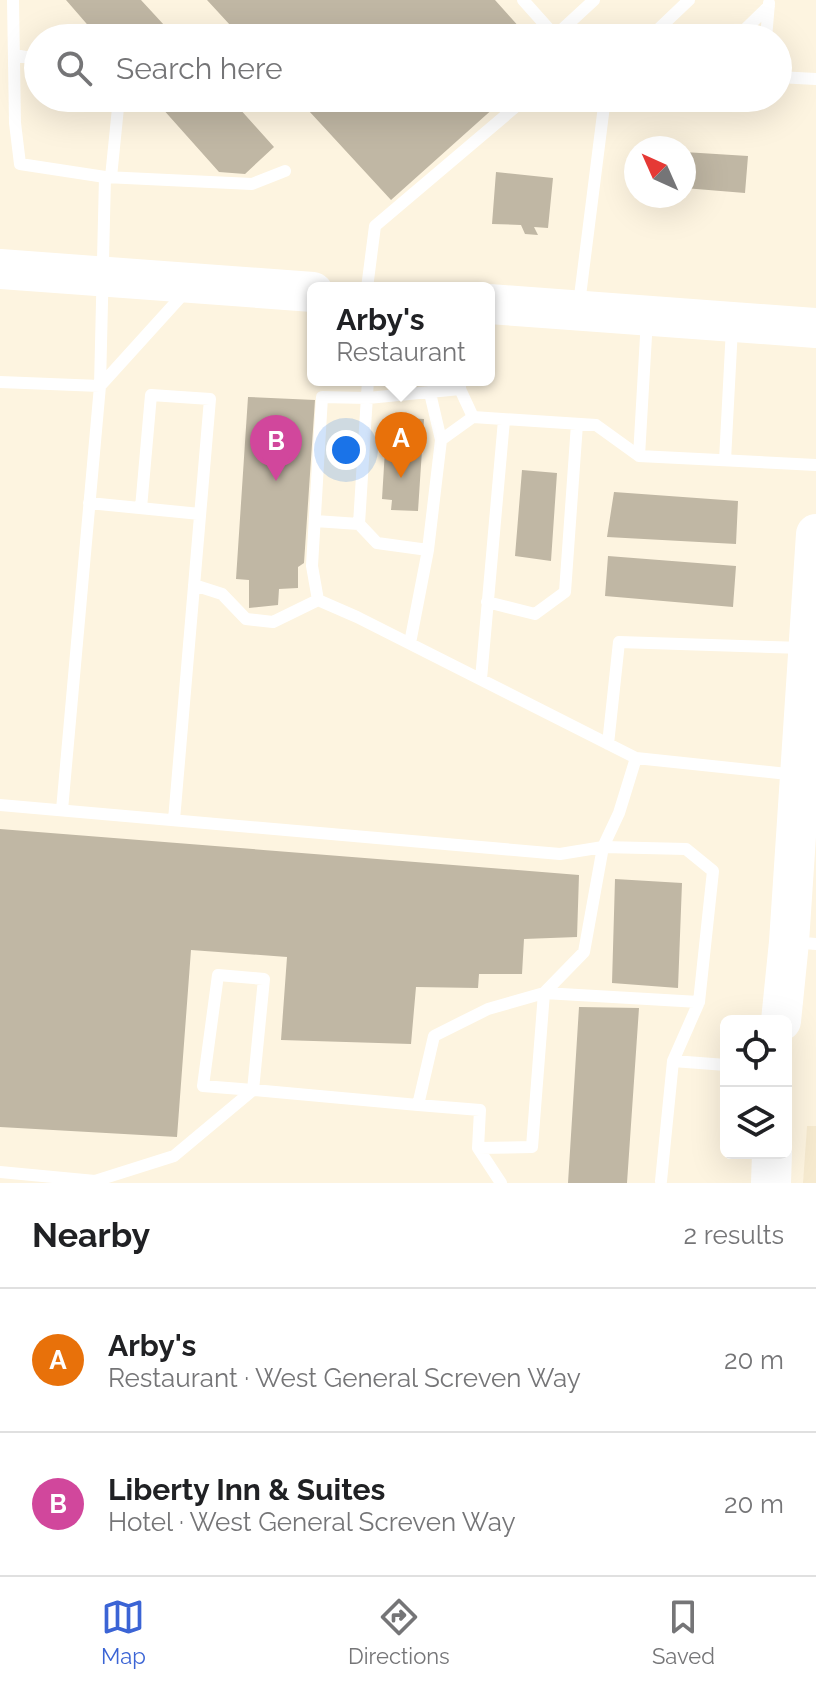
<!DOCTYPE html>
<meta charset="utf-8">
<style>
body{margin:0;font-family:Raleway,sans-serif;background:#f2f2f2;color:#202124}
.controls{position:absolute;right:24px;bottom:24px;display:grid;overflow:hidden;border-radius:12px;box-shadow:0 8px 32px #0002}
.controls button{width:72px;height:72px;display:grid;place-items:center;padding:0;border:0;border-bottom:2px solid #e0e0e0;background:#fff;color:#202124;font:40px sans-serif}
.compass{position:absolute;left:624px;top:136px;width:72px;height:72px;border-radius:50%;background:#fff;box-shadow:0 8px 32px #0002;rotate:315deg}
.you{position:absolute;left:346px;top:450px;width:28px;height:28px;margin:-20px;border:6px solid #fff;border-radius:50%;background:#1a73e8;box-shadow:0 0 0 12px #1a73e833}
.badge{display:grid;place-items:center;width:52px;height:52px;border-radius:50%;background:#3b64d5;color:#fff;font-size:26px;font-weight:700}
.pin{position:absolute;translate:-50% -66px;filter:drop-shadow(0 2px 4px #0008)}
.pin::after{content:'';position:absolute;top:42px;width:28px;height:24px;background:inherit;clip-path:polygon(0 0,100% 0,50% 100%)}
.popup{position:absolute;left:307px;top:282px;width:188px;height:104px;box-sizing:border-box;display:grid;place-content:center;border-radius:12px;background:#fff;filter:drop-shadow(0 2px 6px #0005);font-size:26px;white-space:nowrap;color:#757577}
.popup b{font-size:30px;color:#202124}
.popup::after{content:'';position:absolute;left:50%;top:100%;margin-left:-16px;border:16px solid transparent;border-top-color:#fff}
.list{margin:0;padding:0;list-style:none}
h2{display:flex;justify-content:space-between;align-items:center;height:104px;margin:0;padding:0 32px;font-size:34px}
h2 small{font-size:26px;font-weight:400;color:#757577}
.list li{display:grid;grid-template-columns:52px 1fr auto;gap:24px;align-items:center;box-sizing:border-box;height:144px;padding:0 32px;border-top:2px solid #e0e0e0}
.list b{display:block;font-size:30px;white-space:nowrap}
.list p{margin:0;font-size:26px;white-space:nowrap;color:#757577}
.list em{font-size:26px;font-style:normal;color:#757577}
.icon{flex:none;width:44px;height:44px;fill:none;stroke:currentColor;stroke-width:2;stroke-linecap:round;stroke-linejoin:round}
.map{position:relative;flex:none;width:816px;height:1183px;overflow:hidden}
.search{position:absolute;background:#fff;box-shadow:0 8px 32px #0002;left:24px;right:24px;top:24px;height:88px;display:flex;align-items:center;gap:20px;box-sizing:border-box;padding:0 28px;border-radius:44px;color:#757577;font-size:30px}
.sheet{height:392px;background:#fff}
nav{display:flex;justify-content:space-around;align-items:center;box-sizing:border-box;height:112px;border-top:2px solid #e0e0e0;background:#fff;font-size:22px;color:#757577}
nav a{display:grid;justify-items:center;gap:4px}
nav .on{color:#3b64d5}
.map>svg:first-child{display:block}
.built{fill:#f6eacf}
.building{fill:#c0b7a4}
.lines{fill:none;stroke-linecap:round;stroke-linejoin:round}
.service{stroke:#fff;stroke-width:12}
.primary{stroke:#fff;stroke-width:40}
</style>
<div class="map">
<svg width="816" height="1183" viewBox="0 0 816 1183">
<rect width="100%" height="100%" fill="#fdf4e0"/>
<!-- built -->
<path class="built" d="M807,1126H816V1183H803Z"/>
<!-- building -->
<path class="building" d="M66,0H141L176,38H99Z
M207,0H495L529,38H242Z
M153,98H230L274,147L245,174L219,172Z
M297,98H505L391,200Z
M684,152L748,156L745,193L684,188Z
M496,172L553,178L548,228L534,227L538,235L525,234L521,225L492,224Z
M248,397L315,400L304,563L298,567V588L279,589L278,605L249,608V580L236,579Z
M387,417L424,419L418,511L391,510L392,500L382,499Z
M522,470L557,473L551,561L515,556Z
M614,492L738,501L736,544L607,537Z
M608,556L736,566L733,607L605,596Z
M0,829L579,875L577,937L524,939L522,974H479L478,988L416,987L411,1044L281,1040L287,957L191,950L177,1137L0,1127Z
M615,879L682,883L678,988L612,983Z
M579,1007L639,1008L627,1183H568Z"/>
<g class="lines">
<!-- service -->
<path class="service" d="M13,0L15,123L20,164L105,177L100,386L187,290
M523,0L557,38
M555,36L594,0
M649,38L689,0
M736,38L769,6
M766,38L769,3
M14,55L38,59
M778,77L816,79
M105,177L252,184L285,171
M111,177L119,98
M367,288L375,226L526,98
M579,304L605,98
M368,380L359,524L377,543L428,550
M460,380V389L473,417L596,425L639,456L816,465
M0,382L100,386L62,810
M441,440L473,417
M639,456L647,319
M725,460L732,328
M89,503L200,514
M141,508L151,395L210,399L174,820
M315,521L359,524
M194,585L222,594L246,619L273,622L318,600
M318,600L357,617L636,758L797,775
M318,600L312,566L322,397L368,398L460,389
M487,602L535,614L565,592L577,424
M410,643L428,550L441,440L430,393
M481,679L504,420
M608,744L619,642L804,648
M0,805L560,854L603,847L686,849L713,871L699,1002L673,1061L661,1181
M792,942L816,944
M218,975L264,979L253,1090L203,1086Z
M673,1061L726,1065
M418,1105L480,1110L478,1148L532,1147L544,993L699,1002
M478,1148L501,1183
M0,1172L95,1181L174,1156L253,1090L418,1105L434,1036L488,1009L544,993L584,952L603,847L619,813L636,758"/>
<!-- primary -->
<path class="primary" d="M0,269L313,292
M489,304L816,328
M781,1021L789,942L816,534
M771,1183L772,1153"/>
</g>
</svg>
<div class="controls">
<button><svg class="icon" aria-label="locate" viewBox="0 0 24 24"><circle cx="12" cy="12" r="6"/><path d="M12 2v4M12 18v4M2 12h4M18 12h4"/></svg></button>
<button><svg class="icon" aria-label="layers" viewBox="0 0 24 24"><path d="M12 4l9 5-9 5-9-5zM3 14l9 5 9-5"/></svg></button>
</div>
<svg class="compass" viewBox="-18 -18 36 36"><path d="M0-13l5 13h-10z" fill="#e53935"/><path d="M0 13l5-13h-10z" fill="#757577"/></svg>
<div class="you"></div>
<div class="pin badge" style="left:401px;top:478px;background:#e8710a">A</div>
<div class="popup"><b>Arby's</b>Restaurant</div>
<div class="pin badge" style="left:276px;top:481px;background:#d1479c">B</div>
<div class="search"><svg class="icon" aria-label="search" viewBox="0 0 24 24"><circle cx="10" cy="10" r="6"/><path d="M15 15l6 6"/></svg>Search here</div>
</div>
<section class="sheet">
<h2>Nearby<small>2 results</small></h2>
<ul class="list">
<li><span class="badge" style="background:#e8710a">A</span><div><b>Arby's</b><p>Restaurant · West General Screven Way</p></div><em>20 m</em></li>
<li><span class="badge" style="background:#d1479c">B</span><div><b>Liberty Inn &amp; Suites</b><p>Hotel · West General Screven Way</p></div><em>20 m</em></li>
</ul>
</section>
<nav>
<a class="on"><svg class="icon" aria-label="map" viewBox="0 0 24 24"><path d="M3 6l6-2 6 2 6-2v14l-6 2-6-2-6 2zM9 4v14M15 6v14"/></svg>Map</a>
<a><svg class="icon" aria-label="directions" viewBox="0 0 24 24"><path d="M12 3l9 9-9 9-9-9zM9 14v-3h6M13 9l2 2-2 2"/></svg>Directions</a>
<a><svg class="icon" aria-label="saved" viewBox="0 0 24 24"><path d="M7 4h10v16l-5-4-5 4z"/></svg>Saved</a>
</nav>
